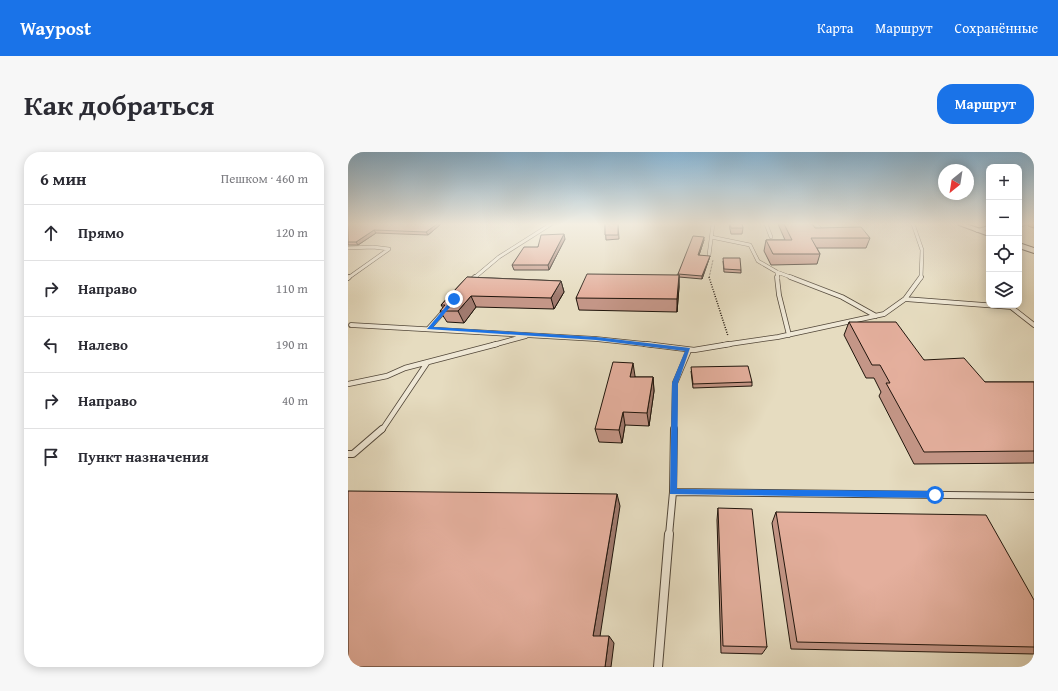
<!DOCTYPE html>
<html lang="ru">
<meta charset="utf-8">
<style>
body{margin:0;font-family:"Gentium Book Plus",serif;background:#f7f7f7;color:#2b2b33}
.controls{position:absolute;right:12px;top:12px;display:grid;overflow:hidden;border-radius:8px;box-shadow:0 2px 10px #0003}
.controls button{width:36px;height:36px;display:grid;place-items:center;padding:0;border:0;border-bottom:1px solid #e1e1e2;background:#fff;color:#2b2b33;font:20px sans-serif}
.compass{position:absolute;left:590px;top:12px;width:36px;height:36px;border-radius:50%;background:#fff;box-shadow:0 2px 10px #0003;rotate:210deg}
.stop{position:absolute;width:12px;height:12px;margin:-9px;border:3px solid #1a73e8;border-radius:50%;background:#fff}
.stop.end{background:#1a73e8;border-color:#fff;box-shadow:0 1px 4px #0008}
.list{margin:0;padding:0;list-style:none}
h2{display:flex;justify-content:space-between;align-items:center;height:52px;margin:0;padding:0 16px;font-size:17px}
h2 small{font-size:13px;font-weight:400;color:#7c7c81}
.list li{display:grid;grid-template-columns:26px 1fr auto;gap:12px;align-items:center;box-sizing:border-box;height:56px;padding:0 16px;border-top:1px solid #e1e1e2}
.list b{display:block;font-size:15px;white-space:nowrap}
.list em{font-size:13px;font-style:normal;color:#7c7c81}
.icon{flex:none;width:22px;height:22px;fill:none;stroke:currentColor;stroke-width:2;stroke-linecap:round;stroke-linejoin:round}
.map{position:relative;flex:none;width:686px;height:515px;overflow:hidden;border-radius:16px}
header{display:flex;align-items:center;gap:24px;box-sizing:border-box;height:56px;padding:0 20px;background:#1a73e8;color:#fff}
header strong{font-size:19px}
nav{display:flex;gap:22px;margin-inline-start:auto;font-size:14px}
.intro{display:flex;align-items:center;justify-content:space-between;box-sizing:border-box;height:96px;padding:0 24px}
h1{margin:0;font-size:28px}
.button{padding:10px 18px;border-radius:16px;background:#1a73e8;color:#fff;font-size:14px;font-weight:700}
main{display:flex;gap:24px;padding:0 24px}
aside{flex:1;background:#fff;border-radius:16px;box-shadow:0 2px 10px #0003}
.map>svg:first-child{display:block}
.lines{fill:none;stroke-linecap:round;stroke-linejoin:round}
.service-far4-casing{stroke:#524739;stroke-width:4}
.service-far3-casing{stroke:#524739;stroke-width:5.5}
.service-far2-casing{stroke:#524739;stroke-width:6}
.service-far1-casing{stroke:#524739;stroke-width:8}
.service-casing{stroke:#524739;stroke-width:10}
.minor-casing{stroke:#524739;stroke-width:2}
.secondary-casing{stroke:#20150c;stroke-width:2}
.path-far1{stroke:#20150c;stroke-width:1;stroke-dasharray:0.5 1;stroke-linecap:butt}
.path{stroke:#20150c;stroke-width:1.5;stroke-dasharray:1 1.5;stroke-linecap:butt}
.service-far4{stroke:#efe8d6;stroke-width:3}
.service-far3{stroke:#efe8d6;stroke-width:4}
.service-far2{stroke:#efe8d6;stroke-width:4.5}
.service-far1{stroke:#efe8d6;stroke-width:6}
.service{stroke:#efe8d6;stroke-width:8}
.minor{fill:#efe8d6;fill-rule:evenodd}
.secondary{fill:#efe8d6;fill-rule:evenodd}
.wall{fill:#c49687;stroke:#20150c}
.shaded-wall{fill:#a07a6e;stroke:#20150c}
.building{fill:#e4af9d;stroke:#20150c}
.route{fill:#1a73e8}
</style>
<header>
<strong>Waypost</strong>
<nav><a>Карта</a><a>Маршрут</a><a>Сохранённые</a></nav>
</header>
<div class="intro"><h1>Как добраться</h1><a class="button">Маршрут</a></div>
<main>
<aside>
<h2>6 мин<small>Пешком · 460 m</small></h2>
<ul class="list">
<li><svg class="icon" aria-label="ahead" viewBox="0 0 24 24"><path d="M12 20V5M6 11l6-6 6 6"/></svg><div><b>Прямо</b></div><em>120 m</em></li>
<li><svg class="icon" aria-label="right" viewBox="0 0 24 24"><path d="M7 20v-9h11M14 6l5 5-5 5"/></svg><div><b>Направо</b></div><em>110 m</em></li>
<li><svg class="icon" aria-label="left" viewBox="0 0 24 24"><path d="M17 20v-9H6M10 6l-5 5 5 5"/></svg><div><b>Налево</b></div><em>190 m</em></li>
<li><svg class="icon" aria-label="right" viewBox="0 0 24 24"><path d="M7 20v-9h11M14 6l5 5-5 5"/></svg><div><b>Направо</b></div><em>40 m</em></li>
<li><svg class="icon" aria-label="arrive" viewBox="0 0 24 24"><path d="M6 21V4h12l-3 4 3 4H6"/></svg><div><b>Пункт назначения</b></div></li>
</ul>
</aside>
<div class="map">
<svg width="686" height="515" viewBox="0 0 686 515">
<rect width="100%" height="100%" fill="#e6dcc0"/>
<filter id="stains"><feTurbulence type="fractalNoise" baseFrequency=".005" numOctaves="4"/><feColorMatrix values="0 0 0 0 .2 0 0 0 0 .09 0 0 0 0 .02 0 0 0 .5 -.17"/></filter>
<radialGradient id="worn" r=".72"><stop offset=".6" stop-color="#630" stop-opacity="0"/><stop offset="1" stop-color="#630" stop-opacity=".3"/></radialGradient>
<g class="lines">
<!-- service-far4 casing -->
<g class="service-far4-casing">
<path id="service-far4" d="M418,72L423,85
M468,72L475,80
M565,72L574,98L573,126
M363,85L402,93L410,109L429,120L445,126
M0,96L25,95L41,97L0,126
M361,103L365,72
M429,120L430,126
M126,126L151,105L203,72"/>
</g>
<!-- service-far3 casing -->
<g class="service-far3-casing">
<path id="service-far3" d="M429,125L431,143L441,183
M442,125L494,145L528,164
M0,126L1,125
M123,129L127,125
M557,147L663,155L686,173
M3,173L248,187L306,193
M81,176L97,158
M145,193L178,184
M375,193L430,185L536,162L557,147L573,125"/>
</g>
<!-- service-far2 casing -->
<g class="service-far2-casing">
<path id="service-far2" d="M297,192L346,198L382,192
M0,232L39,224L57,216L149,192
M34,278L79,211
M326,278L327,231L341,198"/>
</g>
<!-- service-far1 casing -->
<g class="service-far1-casing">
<path id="service-far1" d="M326,277L325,340L686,344
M0,302H5L34,277
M321,383L325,340"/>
</g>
<!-- service casing -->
<g class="service-casing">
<path id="service" d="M310,515L321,382"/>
</g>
<!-- minor casing -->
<g class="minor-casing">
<path id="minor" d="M671,72H680L671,75Z
M641,74V78L629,80L626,78Z"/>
</g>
<!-- secondary casing -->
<g class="secondary-casing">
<path id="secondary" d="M610,72H618L641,80V84L611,73Z
M671,91L686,96V101L671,96Z"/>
</g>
<!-- path-far1 -->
<path class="path-far1" d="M361,126L365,108"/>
<!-- path -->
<path class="path" d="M361,125L380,184"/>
<!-- service-far4 -->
<use href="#service-far4" class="service-far4"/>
<!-- service-far3 -->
<use href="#service-far3" class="service-far3"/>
<!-- service-far2 -->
<use href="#service-far2" class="service-far2"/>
<!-- service-far1 -->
<use href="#service-far1" class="service-far1"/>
<!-- service -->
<use href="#service" class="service"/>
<!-- minor -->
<use href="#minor" class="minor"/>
<!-- secondary -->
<use href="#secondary" class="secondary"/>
</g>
<!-- wall -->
<path class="wall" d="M0,72H93L80,83L28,81L10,93H0Z
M257,72H271H270L271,87L258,88Z
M381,72H394L395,76L394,82H383Z
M430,72H464L467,76L522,86L518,96H469L472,102L469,112L423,113L416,99L418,88H437Z
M681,72H686V76L680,74Z
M217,87L201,118H166L164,113L190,95Z
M356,88L351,103L361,107L354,127L331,125V135L329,160L231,158L228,146L330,123V122Z
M375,109L393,118V121L376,120Z
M119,125L213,129L216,140L206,157L128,155L116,171L99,170L92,159L95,156L93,153Z
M501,170L576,208L637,230H686V311L566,312L531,244L533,240L526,226H518L496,183Z
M343,219L404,230V234L345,236Z
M287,224V225H305L306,239L301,274L277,273L274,291L251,290L247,277Z
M370,356L419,495L414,502L373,501L369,368Z
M428,360L686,448V502L443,497L424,371Z"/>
<!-- shaded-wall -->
<path class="shaded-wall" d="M89,72H93L80,83L78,80Z
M26,78L28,81L10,93L8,90Z
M216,82L217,87L201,118L200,113Z
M356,85V88L350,106V103Z
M362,104L361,107L354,127V124Z
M331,123V135L329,160V147Z
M213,129L216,140L206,157L203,146Z
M123,144L128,155L116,171L110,159Z
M285,211L287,224L284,238L282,225Z
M305,225L306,239L301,274L299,261Z
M275,260L277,273L274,291L271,278Z
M269,342L272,354L251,491L245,484Z
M261,484L266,491L263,515H257Z"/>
<!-- building -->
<path class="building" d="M0,72H89L78,80L26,78L8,90H0Z
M257,72H270V83H257Z
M382,72H394L395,76H383Z
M436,72H464L467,76L513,75L522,86H463L472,102H425L418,88H444Z
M216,82L200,113H164L176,95H190L193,83Z
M345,84L356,85L350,103L362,104L354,124L330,122Z
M375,106H392L393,118L376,117Z
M239,122L331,123L329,147L228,146Z
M119,125L213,129L203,146L123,144L110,159H92L97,153H93Z
M501,170H548L576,208L616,206L637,230H686V299L576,300L538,231H542L532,213H524Z
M265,210L285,211L282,225H305L299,261L275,260L271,278L247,277Z
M400,214L404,230L345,232L343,215Z
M0,339L269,342L245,484H261L257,515H0Z
M370,356L404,357L419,495L375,494Z
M428,360L638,363L686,448V495L449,490Z"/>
<!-- sky -->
<linearGradient id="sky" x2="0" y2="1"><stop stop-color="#88b6d6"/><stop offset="0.5" stop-color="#f4efe3"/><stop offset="1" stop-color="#f4efe3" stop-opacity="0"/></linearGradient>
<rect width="686" height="144" fill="url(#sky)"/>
<!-- route -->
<path class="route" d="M105,146L109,147L85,175L248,185L342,196L330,231L329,337L587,339L591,343L587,346L322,342L324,231L337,199L248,188L79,177Z"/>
<rect width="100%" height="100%" filter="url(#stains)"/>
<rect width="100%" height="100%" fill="url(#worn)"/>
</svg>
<div class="controls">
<button>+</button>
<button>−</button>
<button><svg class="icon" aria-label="locate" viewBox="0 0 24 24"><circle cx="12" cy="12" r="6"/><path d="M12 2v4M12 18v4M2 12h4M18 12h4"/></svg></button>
<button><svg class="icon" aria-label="layers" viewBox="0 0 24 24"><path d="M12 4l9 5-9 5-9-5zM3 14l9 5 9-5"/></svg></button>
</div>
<svg class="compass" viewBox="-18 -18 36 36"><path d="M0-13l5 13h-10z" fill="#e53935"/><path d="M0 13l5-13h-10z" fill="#7c7c81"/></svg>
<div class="stop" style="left:587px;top:343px"></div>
<div class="stop end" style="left:106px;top:147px"></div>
</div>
</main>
